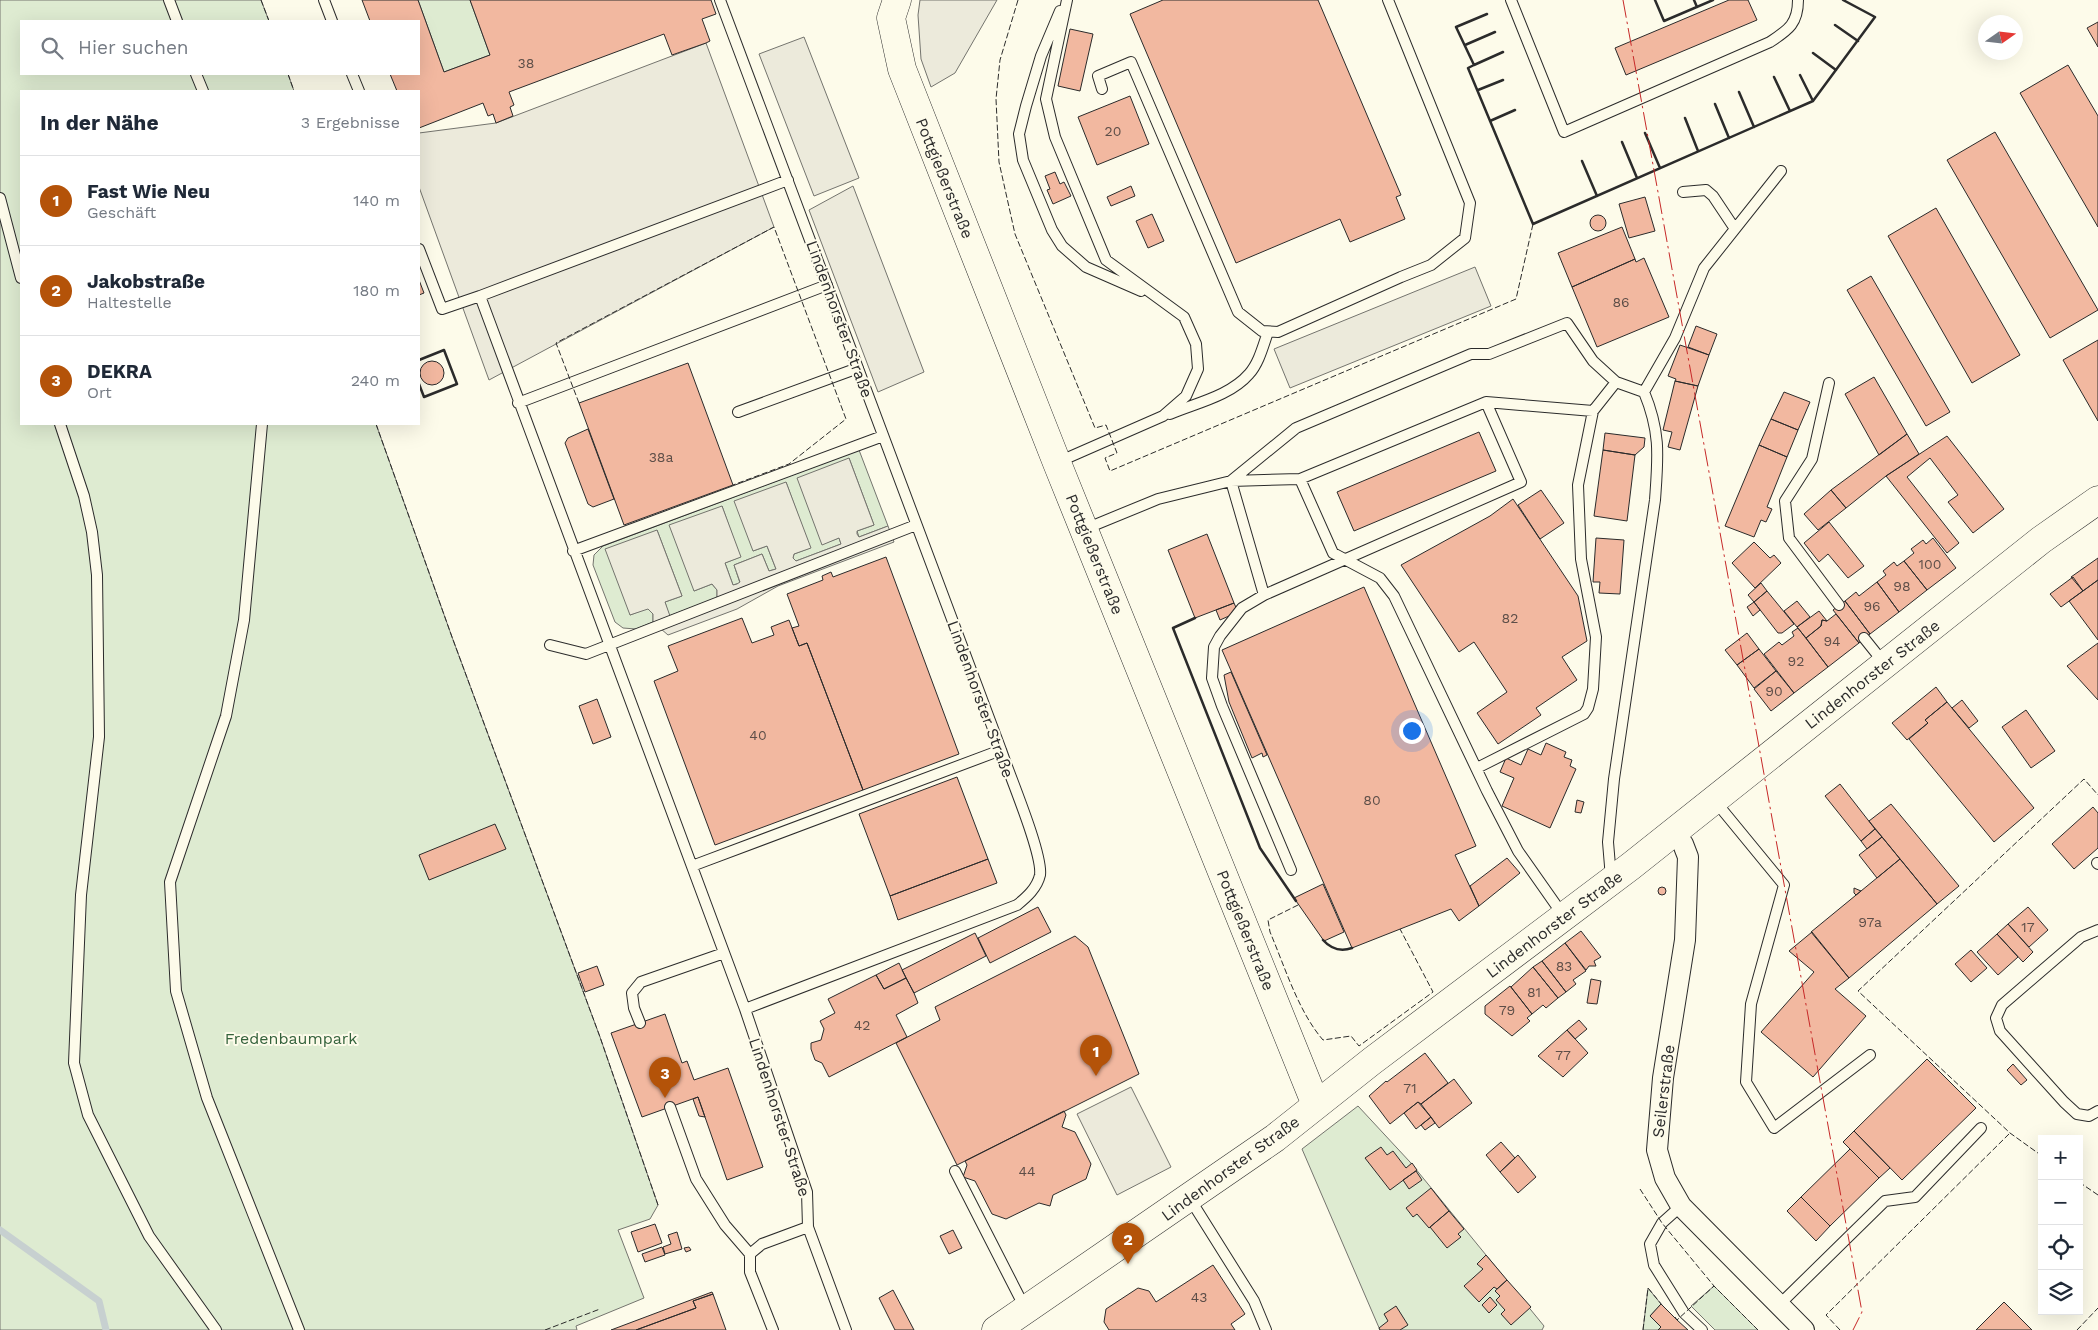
<!DOCTYPE html>
<html lang="de">
<meta charset="utf-8">
<style>
body{margin:0;font-family:"Work Sans",sans-serif;background:#f6f6f7;color:#1f2937}
.controls{position:absolute;right:15px;bottom:15px;display:grid;overflow:hidden;border-radius:0px;box-shadow:0 5px 20px #0002}
.controls button{width:45px;height:45px;display:grid;place-items:center;padding:0;border:0;border-bottom:1px solid #e0e1e3;background:#fff;color:#1f2937;font:25px sans-serif}
.compass{position:absolute;left:1978px;top:15px;width:45px;height:45px;border-radius:50%;background:#fff;box-shadow:0 5px 20px #0002;rotate:76deg}
.you{position:absolute;left:1411px;top:730px;width:18px;height:18px;margin:-12px;border:4px solid #fff;border-radius:50%;background:#1a73e8;box-shadow:0 0 0 8px #1a73e833}
.badge{display:grid;place-items:center;width:32px;height:32px;border-radius:50%;background:#b45309;color:#fff;font-size:16px;font-weight:700}
.pin{position:absolute;translate:-50% -41px;filter:drop-shadow(0 1px 2px #0008)}
.pin::after{content:'';position:absolute;top:26px;width:18px;height:15px;background:inherit;clip-path:polygon(0 0,100% 0,50% 100%)}
.list{margin:0;padding:0;list-style:none}
h2{display:flex;justify-content:space-between;align-items:center;height:65px;margin:0;padding:0 20px;font-size:21px}
h2 small{font-size:16px;font-weight:400;color:#747a83}
.list li{display:grid;grid-template-columns:32px 1fr auto;gap:15px;align-items:center;box-sizing:border-box;height:90px;padding:0 20px;border-top:1px solid #e0e1e3}
.list b{display:block;font-size:19px;white-space:nowrap}
.list p{margin:0;font-size:16px;white-space:nowrap;color:#747a83}
.list em{font-size:16px;font-style:normal;color:#747a83}
.icon{flex:none;width:28px;height:28px;fill:none;stroke:currentColor;stroke-width:2;stroke-linecap:round;stroke-linejoin:round}
.map{position:relative;flex:none;width:2098px;height:1330px;overflow:hidden}
.search{position:absolute;background:#fff;box-shadow:0 5px 20px #0002;left:20px;top:20px;width:400px;height:55px;display:flex;align-items:center;gap:12px;box-sizing:border-box;padding:0 18px;border-radius:0px;color:#747a83;font-size:19px}
.panel{position:absolute;background:#fff;box-shadow:0 5px 20px #0002;left:20px;top:90px;width:400px;height:335px;border-radius:0px}
.map>svg:first-child{display:block}
.green{fill:#deebd1;stroke:#74746e}
.parking{fill:#eceadb;stroke:#74746e}
.lines{fill:none;stroke-linecap:round;stroke-linejoin:round}
.stream{stroke:#c7d0d0;stroke-width:7}
.building{fill:#f2b8a0;stroke:#2b2b2b}
.lane-casing{stroke:#2b2b2b;stroke-width:12}
.street-casing{stroke:#2b2b2b;stroke-width:22}
.secondary-casing{stroke:#2b2b2b;stroke-width:29}
.lane{stroke:#fdfbea;stroke-width:10}
.street{stroke:#fdfbea;stroke-width:20}
.secondary{stroke:#fdfbea;stroke-width:28}
.fence{stroke:#2b2b2b;stroke-width:1;stroke-dasharray:6 2.5;stroke-linecap:butt}
.wall{stroke:#2b2b2b;stroke-width:2.5}
.power{stroke:#c62828;stroke-width:1;stroke-dasharray:18 4 2.5 4;stroke-linecap:butt}
.labels{text-anchor:middle;stroke-width:4;stroke-linejoin:round;paint-order:stroke}
.number-label{font-size:14px;fill:#5d4e48}
.street-label{font-size:16px;fill:#2b2b2b;stroke:#fdfbea}
.park-label{font-size:16px;fill:#34623c;stroke:#fdfbea}
</style>
<div class="map">
<svg width="2098" height="1330" viewBox="0 0 2098 1330">
<rect width="100%" height="100%" fill="#fdfbea"/>
<!-- green -->
<path class="green" d="M0,0H261L269,21H21V74H288L294,91H21V424H376L452,637L600,1037L658,1205L650,1219L618,1230L644,1298L576,1326L577,1330H0Z
M418,0H470L490,55L444,72Z
M859,450L888,526L859,537L857,531L874,525L849,458L822,544L839,538L841,544L796,561L793,558L794,554L810,548L786,482L753,551L767,546L776,569L769,571L762,554L734,565L740,583L733,585L725,563L740,557L722,506L694,591L712,584L717,590V598L669,616L665,602L682,596L657,530L630,615L648,608L653,614V622L636,629L623,628L615,622L593,565L594,555L603,546Z
M1358,1106L1410,1162L1544,1326L1542,1330H1380L1302,1149Z
M1714,1286L1758,1330H1715L1691,1306Z
M1648,1288L1661,1304L1650,1316L1661,1327L1658,1330H1643Z"/>
<!-- parking -->
<path class="parking" d="M920,0H997L955,73L931,87L921,59L918,15Z
M804,37L859,178L814,196L759,54Z
M706,43L774,227L489,380L419,187V133L496,123Z
M853,186L924,372L878,392L809,210Z
M1475,267L1491,306L1290,388L1274,349Z
M849,458L874,525L857,531V534L859,537L888,526L894,542L778,586L737,609L668,635L653,622V614L648,609L630,615L605,549L657,530L682,596L665,602L670,616L717,598V590L712,584L694,591L669,525L722,506L741,557L725,563L733,585L737,584L740,582L734,565L762,554L769,571L776,569L767,546L753,551L734,501L786,482L811,548L794,554L793,558L796,561L841,544L839,538L822,545L797,478Z
M1131,1087L1171,1167L1117,1195L1077,1114Z"/>
<g class="lines">
<!-- stream -->
<path class="stream" d="M0,1230L99,1301L106,1330"/>
</g>
<!-- building -->
<path class="building" d="M362,0H418L444,72L490,55L470,0H711L716,14L702,19L710,41L706,43L672,55L664,34L509,92L514,105L510,107L513,116L496,123L493,114L488,116L483,103L419,128V91H397L390,74H419V21H370Z
M1163,0H1318L1401,195L1396,197L1405,219L1350,242L1340,219L1236,263L1130,14Z
M1729,0H1748L1757,20L1626,75L1615,48Z
M2098,22V47L2087,28Z
M1070,29L1093,34L1080,91L1058,86Z
M2068,65L2098,116V227L2020,93Z
M1130,96L1149,144L1097,165L1078,117Z
M1995,132L2098,310L2050,338L1947,160Z
M1055,172L1060,184L1064,182L1071,196L1053,204L1047,190L1050,189L1045,176Z
M1131,186L1135,196L1111,206L1107,197Z
M1645,197L1655,231L1629,238L1619,204Z
M1936,208L2020,355L1972,383L1888,236Z
M1152,214L1164,241L1148,248L1136,221Z
M1590 223a8 8 0 1 1 16 0a8 8 0 1 1-16 0Z
M1622,227L1635,259L1572,287L1558,253Z
M1644,258L1669,317L1597,347L1572,287L1635,259L1636,262Z
M1871,276L1950,412L1926,426L1847,290Z
M419,280L424,293L419,295Z
M1696,326L1717,334L1709,355L1688,347Z
M2098,340V421L2063,360Z
M1680,345L1709,355L1698,386L1675,381L1676,379L1668,376Z
M420 373a12 12 0 1 1 24 0a12 12 0 1 1-24 0Z
M688,363L733,485L624,525L579,403Z
M1874,377L1907,434L1879,455L1845,394Z
M1675,381L1698,386L1680,450L1668,447L1672,432L1663,430Z
M1784,392L1810,402L1798,430L1771,419Z
M1771,419L1798,430L1787,457L1759,445Z
M588,429L614,499L593,507L588,504L565,443L568,438Z
M1479,432L1496,471L1354,531L1337,492Z
M1605,433L1645,438L1644,447L1635,455L1603,450Z
M1907,434L1919,454L1886,476L1846,508L1831,490Z
M1947,436L2004,509L1973,533L1948,502L1958,495L1930,458L1907,477L1959,543L1947,553L1886,476Z
M1759,445L1787,457L1767,507L1772,509L1766,522L1761,520L1754,537L1725,526Z
M1603,450L1635,455L1627,521L1594,516Z
M1541,490L1564,523L1540,539L1518,505Z
M1831,490L1846,508L1818,530L1804,514Z
M1513,499L1578,596L1587,641L1562,657L1577,680L1536,708L1541,715L1498,744L1477,713L1507,692L1474,642L1459,652L1401,565L1490,516Z
M1829,522L1864,566L1848,578L1828,554L1819,562L1804,543Z
M1207,534L1234,603L1195,618L1168,550Z
M1596,538L1624,540L1620,594L1599,593L1600,582H1593Z
M1933,538L1956,568L1927,590L1904,561L1914,553L1911,549L1923,540L1926,544Z
M1754,542L1770,558L1774,555L1781,563L1755,588L1732,563Z
M886,557L959,754L863,790L807,643L799,646L792,628L799,626L787,594L823,580L822,576L831,572L833,577Z
M2098,558V580L2083,591L2071,577Z
M1904,561L1927,590L1899,612L1877,582L1886,575L1883,571L1894,562L1897,566Z
M2073,577L2083,591L2061,607L2050,594Z
M2098,580V640L2069,601Z
M1877,582L1899,612L1870,634L1845,601L1856,592L1859,596Z
M1761,583L1767,591L1754,602L1748,595Z
M1364,587L1476,846L1455,855L1479,906L1459,921L1451,909L1352,948L1222,650Z
M1767,591L1794,624L1782,633H1778L1754,602Z
M1797,601L1810,617L1797,627L1784,611Z
M1845,601L1870,634L1859,643L1833,610Z
M1754,602L1760,610L1753,616L1747,607Z
M1234,603L1238,612L1220,620L1216,610Z
M1819,611L1827,621L1822,620L1821,626L1806,638L1797,627Z
M1836,614L1859,643L1828,667L1806,638L1821,626L1822,620L1827,621Z
M742,618L752,643L774,635L771,627L789,620L799,646L807,643L863,790L715,845L654,681L678,671L668,646Z
M1798,628L1828,667L1794,693L1764,654L1779,642L1782,645L1794,636L1792,632Z
M1747,633L1759,649L1737,665L1725,650Z
M2098,643V700L2067,666Z
M1759,649L1776,671L1754,688L1737,665Z
M1776,671L1794,693L1771,711L1754,689Z
M1231,672L1267,755L1263,757L1262,753L1252,758L1229,702L1224,675Z
M1936,687L1947,702L1925,720L1928,723L1907,740L1892,723Z
M597,699L611,737L593,744L579,706Z
M1962,700L1978,721L1969,728L1952,708Z
M1947,702L2034,808L1994,842L1909,739L1928,723L1925,720Z
M2026,710L2055,751L2031,768L2002,727Z
M1546,743L1566,752L1564,757L1572,760L1570,766L1576,769L1550,828L1502,806L1514,778L1500,772L1506,758L1521,765L1528,749L1541,755Z
M957,777L988,859L890,896L859,814Z
M1840,784L1875,829L1861,841L1825,796Z
M1577,800L1584,802L1581,813L1575,812Z
M1891,804L1959,886L1937,904L1869,821Z
M2093,807L2098,813V848L2074,869L2052,844Z
M495,824L506,849L429,880L419,855Z
M1875,829L1882,837L1867,849L1861,841Z
M1882,837L1900,859L1877,878L1859,855Z
M1507,858L1520,873L1479,906L1470,886Z
M988,859L997,883L898,920L890,896Z
M1900,859L1937,904L1849,978L1811,932Z
M1323,884L1344,932L1324,941L1294,898Z
M1658 891a4 4 0 1 1 8 0a4 4 0 1 1-8 0Z
M1854,888L1861,891L1856,895L1854,893Z
M1038,907L1051,932L990,963L978,938Z
M2028,907L2048,930L2029,947L2008,924Z
M2008,924L2033,952L2023,962L1997,934Z
M1581,931L1601,957L1594,961L1596,966H1589L1586,970L1565,943Z
M1812,932L1849,978L1835,989L1866,1016L1813,1077L1761,1032L1814,972L1789,951Z
M975,933L986,956L914,993L902,970Z
M1997,934L2018,957L1998,975L1977,952Z
M1075,936L1088,947L1139,1074L957,1165L896,1043L940,1020L935,1007Z
M1565,943L1586,971L1573,980L1576,984L1566,992L1542,961Z
M1971,950L1987,968L1971,982L1955,964Z
M1542,961L1566,992L1558,998L1533,967Z
M899,963L906,978L884,989L876,975Z
M597,966L604,985L585,992L578,973Z
M1533,967L1558,998L1546,1008L1543,1005L1532,1014L1511,987Z
M876,975L884,989L906,978L914,993L918,1003L896,1015L907,1037L829,1077L822,1063L815,1060L811,1049V1043L821,1040L824,1029L820,1021L835,1013L828,999Z
M1591,979L1601,981L1597,1004L1587,1003Z
M1510,986L1532,1014L1527,1018L1530,1021L1512,1036L1485,1014V1006Z
M665,1014L682,1063L687,1061L694,1080L728,1068L763,1167L727,1180L698,1097L642,1117L611,1033Z
M1579,1020L1587,1029L1575,1039L1567,1030Z
M1567,1030L1588,1053L1563,1077L1538,1056Z
M1425,1053L1448,1083L1421,1104L1418,1102L1390,1124L1369,1096L1386,1081L1387,1082Z
M1927,1059L1976,1108L1902,1180L1854,1131Z
M2013,1064L2027,1080L2021,1085L2007,1070Z
M1454,1079L1472,1103L1439,1128L1421,1104Z
M698,1097L705,1117L699,1116L693,1099Z
M1418,1102L1431,1117L1416,1129L1404,1113Z
M1064,1111L1066,1115L1062,1127L1075,1132L1091,1164L1086,1179L1053,1195L1050,1206L1039,1203L1006,1219L992,1214L975,1181L963,1177L967,1165L965,1161Z
M1431,1117L1435,1123L1425,1130L1421,1125Z
M1854,1131L1890,1168L1879,1178L1843,1142Z
M1501,1142L1515,1158L1500,1172L1486,1155Z
M1381,1147L1387,1155L1393,1151L1406,1168L1412,1163L1417,1170L1390,1190L1365,1158Z
M1850,1149L1879,1178L1830,1226L1801,1197Z
M1518,1155L1536,1177L1518,1193L1500,1172Z
M1416,1171L1422,1180L1409,1189L1403,1180Z
M1431,1188L1449,1211L1429,1228L1417,1214L1413,1217L1406,1208Z
M1801,1197L1830,1226L1816,1241L1787,1211Z
M1449,1211L1464,1229L1458,1234L1461,1237L1447,1248L1430,1227Z
M655,1224L662,1243L638,1252L631,1232Z
M953,1230L962,1248L949,1254L940,1236Z
M677,1232L682,1249L665,1254L663,1247L671,1244L668,1235Z
M662,1247L665,1255L645,1262L642,1254Z
M689,1247L691,1250L686,1252L684,1248Z
M1486,1255L1507,1280L1497,1289L1494,1287L1479,1302L1464,1286L1483,1269L1477,1264Z
M1213,1265L1245,1314L1231,1324L1235,1330H1109L1104,1322L1106,1309L1138,1288L1149,1291L1156,1302Z
M1507,1280L1531,1307L1511,1325L1501,1314L1505,1310L1496,1300L1500,1296L1495,1291Z
M893,1290L914,1330H895L879,1298Z
M712,1292L713,1294L693,1301L696,1308L636,1330H611Z
M713,1294L726,1330H636L696,1308L693,1301Z
M1490,1297L1497,1305L1489,1313L1482,1305Z
M2004,1302L2032,1330H1976Z
M1661,1304L1677,1320L1688,1330H1658L1661,1327L1650,1316Z
M1396,1306L1408,1325L1400,1330H1380L1379,1328L1388,1321L1384,1314Z"/>
<g class="lines">
<!-- lane casing -->
<g class="lane-casing">
<path id="lane" d="M169,0L177,21
M324,0L332,21
M720,0L1001,750C1009,774 1043,854 1040,875C1037,888 1027,897 1017,905L745,1009
M1511,0L1564,132L1770,42C1788,30 1798,24 1798,0
M1060,11L1041,56L1026,106L1019,134L1023,160L1052,230L1062,246L1086,267L1141,291
M196,74L203,91
M352,74L359,91
M1102,89L1098,76L1131,62L1238,312L1262,331L1278,332L1401,277L1431,265L1465,238L1470,203L1388,0
M788,180L480,296L745,1009L807,1192L808,1227L846,1330
M1683,192L1706,190L1713,196L1735,229
M0,198L21,278
M419,249L442,309L480,296
M1829,383L1812,459L1785,501L1789,538L1839,605
M1486,402L1521,482L1264,595L1231,481L1296,428L1471,354H1489L1567,323L1593,361L1616,382L1644,392L1675,338L1704,268L1781,171
M518,403L827,285
M738,412L858,368
M1170,414C1196,403 1230,396 1249,374C1259,363 1263,346 1268,332
M60,424L84,496L92,532L97,575L99,737L81,895L74,1063L88,1115L149,1236L216,1330
M262,424L244,620L226,716L170,882L176,991L207,1098L299,1330
M1058,462L1163,416L1186,396L1198,369L1196,344L1184,317L1106,260L1055,137L1046,99L1067,0
M1300,479L1486,402L1593,411L1616,382
M1085,529L1158,499L1231,481L1300,479L1333,553L1380,578L1394,596L1487,791L1518,851L1563,915
M573,551L883,436
M1264,595L1242,608L1220,636L1214,647L1212,678L1222,706L1291,870
M1864,638L1884,663
M550,645L586,654L916,525
M1477,768L1584,714L1588,708L1593,689L1596,637L1581,559L1578,485L1593,411
M1715,801L1784,885L1751,1004L1746,1082L1774,1128L1870,1055
M2097,863L2098,864
M692,866L1001,750
M1611,878L1608,842L1614,779L1655,500C1658,457 1661,433 1644,392
M2098,930L2081,937L2002,1005L1996,1018L2000,1031L2064,1102L2077,1114L2089,1116L2098,1111
M640,1023L634,1008L632,993L641,982L724,953
M670,1107L696,1179L725,1225L750,1254
M955,1171L1025,1308
M1190,1199L1254,1301L1266,1330
M1681,1206L1662,1223L1650,1244L1654,1265L1684,1313L1702,1330
M1779,1305L1885,1201L1915,1197L1981,1128
M773,1330L750,1272V1254L762,1244L808,1227"/>
</g>
<!-- street casing -->
<g class="street-casing">
<path id="street" d="M1674,832L1683,844L1688,857L1685,940L1663,1078L1657,1150L1665,1178L1681,1206L1804,1330"/>
</g>
<!-- secondary casing -->
<g class="secondary-casing">
<path id="secondary" d="M897,0L891,18L902,69L1057,463L1316,1105
M996,1330L1275,1138L1372,1061L1631,866L2041,540L2098,500"/>
</g>
<!-- lane -->
<use href="#lane" class="lane"/>
<!-- street -->
<use href="#street" class="street"/>
<!-- secondary -->
<use href="#secondary" class="secondary"/>
<!-- fence -->
<path class="fence" d="M261,0L269,21
M1018,0L1000,60L996,99L999,162L1015,234L1095,428L1106,425L1117,453L1105,458L1110,471L1516,299L1533,224
M288,74L294,91
M579,403L556,343L774,227L846,419L789,464L733,485
M376,424L452,637L600,1037L658,1205
M1298,905L1268,920L1270,932C1285,967 1298,1011 1323,1040L1351,1036L1359,1046L1433,992L1400,929
M2042,1156L2010,1133L1858,991L2084,779L2098,795
M2079,1182L2098,1195
M1640,1189L1662,1223L1714,1286
M1675,1317L1677,1320L1714,1286L1758,1330
M545,1330L600,1309
M1643,1330L1648,1288L1662,1305
M1840,1330L1826,1315L2010,1133
M2077,1330L2098,1308"/>
<!-- wall -->
<path class="wall" d="M1655,0L1664,21L1713,0
M1694,0L1697,7
M1487,14L1456,27L1474,65L1468,68L1533,224L1813,101L1875,17L1843,0
M1835,25L1858,41
M1465,45L1495,32
M1813,53L1836,70
M1474,65L1503,52
M1800,75L1813,101
M1774,77L1790,111
M1478,90L1503,80
M1739,92L1754,127
M1715,104L1729,138
M1685,118L1698,151
M1490,121L1515,110
M1645,133L1660,168
M1622,142L1637,178
M1582,161L1597,196
M419,360L444,350L457,384L424,397L419,384
M1195,618L1173,628L1260,848L1296,901
M1323,940C1331,949 1340,952 1352,948"/>
<!-- power -->
<path class="power" d="M1623,0L1862,1312L1853,1330"/>
</g>
<g class="labels">
<!-- number labels -->
<g class="number-label">
<text x="526" y="68">38</text>
<text x="1113" y="136">20</text>
<text x="1621" y="307">86</text>
<text x="661" y="462">38a</text>
<text x="1930" y="569">100</text>
<text x="1902" y="591">98</text>
<text x="1872" y="611">96</text>
<text x="1510" y="623">82</text>
<text x="1832" y="646">94</text>
<text x="1796" y="666">92</text>
<text x="1774" y="696">90</text>
<text x="758" y="740">40</text>
<text x="1372" y="805">80</text>
<text x="1870" y="927">97a</text>
<text x="2028" y="932">17</text>
<text x="1564" y="971">83</text>
<text x="1534" y="997">81</text>
<text x="1507" y="1015">79</text>
<text x="862" y="1030">42</text>
<text x="1563" y="1060">77</text>
<text x="1410" y="1093">71</text>
<text x="1027" y="1176">44</text>
<text x="1199" y="1302">43</text>
</g>
<!-- street labels -->
<g class="street-label">
<text transform="translate(945 178) rotate(68)" y="6">Pottgießerstraße</text>
<text transform="translate(840 319) rotate(70)" y="6">Lindenhorster Straße</text>
<text transform="translate(1095 554) rotate(68)" y="6">Pottgießerstraße</text>
<text transform="translate(1872 674) rotate(-38)" y="6">Lindenhorster Straße</text>
<text transform="translate(981 699) rotate(70)" y="6">Lindenhorster Straße</text>
<text transform="translate(1554 924) rotate(-37)" y="6">Lindenhorster Straße</text>
<text transform="translate(1246 930) rotate(68)" y="6">Pottgießerstraße</text>
<text transform="translate(1663 1091) rotate(-83)" y="6">Seilerstraße</text>
<text transform="translate(780 1117) rotate(72)" y="6">Lindenhorster Straße</text>
<text transform="translate(1230 1168) rotate(-36)" y="6">Lindenhorster Straße</text>
</g>
<!-- park labels -->
<g class="park-label">
<text x="291" y="1044">Fredenbaumpark</text>
</g>
</g>
</svg>
<div class="controls">
<button>+</button>
<button>−</button>
<button><svg class="icon" aria-label="locate" viewBox="0 0 24 24"><circle cx="12" cy="12" r="6"/><path d="M12 2v4M12 18v4M2 12h4M18 12h4"/></svg></button>
<button><svg class="icon" aria-label="layers" viewBox="0 0 24 24"><path d="M12 4l9 5-9 5-9-5zM3 14l9 5 9-5"/></svg></button>
</div>
<svg class="compass" viewBox="-18 -18 36 36"><path d="M0-13l5 13h-10z" fill="#e53935"/><path d="M0 13l5-13h-10z" fill="#747a83"/></svg>
<div class="you"></div>
<div class="pin badge" style="left:1096px;top:1076px">1</div>
<div class="pin badge" style="left:1128px;top:1264px">2</div>
<div class="pin badge" style="left:665px;top:1098px">3</div>
<div class="search"><svg class="icon" aria-label="search" viewBox="0 0 24 24"><circle cx="10" cy="10" r="6"/><path d="M15 15l6 6"/></svg>Hier suchen</div>
<section class="panel">
<h2>In der Nähe<small>3 Ergebnisse</small></h2>
<ul class="list">
<li><span class="badge">1</span><div><b>Fast Wie Neu</b><p>Geschäft</p></div><em>140 m</em></li>
<li><span class="badge">2</span><div><b>Jakobstraße</b><p>Haltestelle</p></div><em>180 m</em></li>
<li><span class="badge">3</span><div><b>DEKRA</b><p>Ort</p></div><em>240 m</em></li>
</ul>
</section>
</div>
